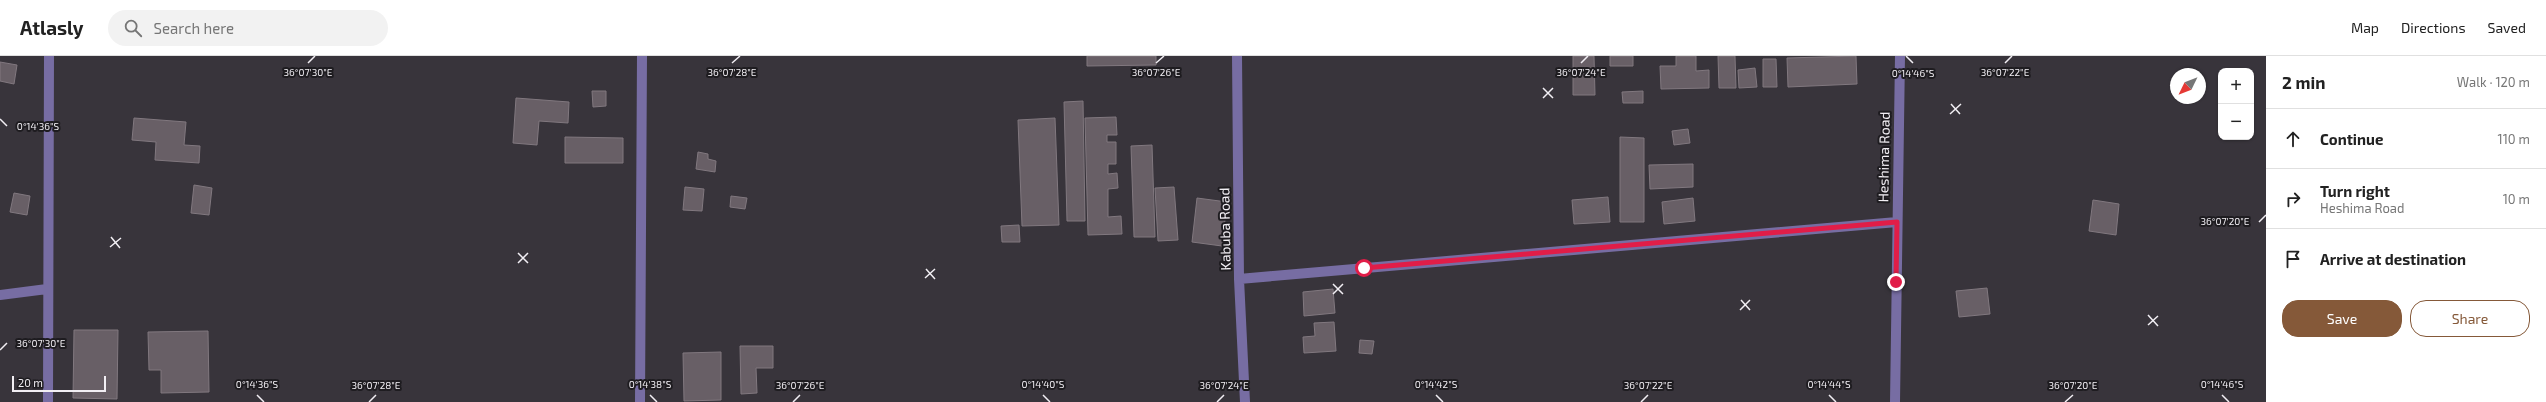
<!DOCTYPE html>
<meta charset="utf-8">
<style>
body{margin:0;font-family:"Exo 2",sans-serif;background:#f2f2f2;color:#222}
.controls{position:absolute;right:12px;top:12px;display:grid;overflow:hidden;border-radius:8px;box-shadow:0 1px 3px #0004}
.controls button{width:36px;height:36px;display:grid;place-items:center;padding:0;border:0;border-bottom:1px solid #e0e0e0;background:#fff;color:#222;font:20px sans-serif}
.compass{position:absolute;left:2170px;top:12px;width:36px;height:36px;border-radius:50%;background:#fff;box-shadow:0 1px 3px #0004;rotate:227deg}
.scale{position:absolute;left:12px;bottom:10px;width:94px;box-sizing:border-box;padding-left:4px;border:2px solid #f2eff4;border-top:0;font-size:11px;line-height:14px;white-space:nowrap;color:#f2eff4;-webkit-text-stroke:3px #1e1c20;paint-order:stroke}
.stop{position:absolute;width:12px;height:12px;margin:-9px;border:3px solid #e11d48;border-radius:50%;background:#fff}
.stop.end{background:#e11d48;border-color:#fff;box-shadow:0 1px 4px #0008}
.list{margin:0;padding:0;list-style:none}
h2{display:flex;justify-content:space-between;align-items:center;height:52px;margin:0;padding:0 16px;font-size:17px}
h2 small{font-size:13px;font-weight:400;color:#767676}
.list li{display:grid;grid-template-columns:26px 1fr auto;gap:12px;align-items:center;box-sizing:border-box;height:60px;padding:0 16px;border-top:1px solid #e0e0e0}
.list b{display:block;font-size:15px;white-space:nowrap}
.list p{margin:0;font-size:13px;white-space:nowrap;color:#767676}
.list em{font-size:13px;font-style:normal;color:#767676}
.actions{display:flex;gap:8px;padding:12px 16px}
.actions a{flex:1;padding:9px 0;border:1px solid #855939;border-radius:16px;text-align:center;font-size:14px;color:#855939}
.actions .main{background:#855939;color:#fff}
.icon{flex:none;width:22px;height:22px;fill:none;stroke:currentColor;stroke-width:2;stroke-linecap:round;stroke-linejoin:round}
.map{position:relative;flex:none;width:2266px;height:346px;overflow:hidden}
header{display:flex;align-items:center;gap:24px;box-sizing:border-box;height:56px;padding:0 20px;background:#fff;border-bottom:1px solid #e0e0e0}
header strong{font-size:19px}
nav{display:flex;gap:22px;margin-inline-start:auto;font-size:14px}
.search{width:280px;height:36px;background:#f2f2f2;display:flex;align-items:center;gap:10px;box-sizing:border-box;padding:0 14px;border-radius:22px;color:#767676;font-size:15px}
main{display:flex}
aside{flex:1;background:#fff}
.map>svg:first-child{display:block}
.building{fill:#685f66;stroke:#81787f}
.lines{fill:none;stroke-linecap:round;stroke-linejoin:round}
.minor{stroke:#776da3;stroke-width:10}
.route{stroke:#e11d48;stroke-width:5}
.ticks{fill:none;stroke:#f2eff4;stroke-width:1.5}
.labels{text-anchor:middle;stroke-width:4;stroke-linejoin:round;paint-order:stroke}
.street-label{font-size:14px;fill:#f2eff4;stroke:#1e1c20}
.ticks-label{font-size:10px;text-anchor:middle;fill:#f2eff4;stroke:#1e1c20;stroke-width:4;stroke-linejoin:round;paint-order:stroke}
</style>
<header>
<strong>Atlasly</strong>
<div class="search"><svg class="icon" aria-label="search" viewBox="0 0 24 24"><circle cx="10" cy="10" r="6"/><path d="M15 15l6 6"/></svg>Search here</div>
<nav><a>Map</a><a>Directions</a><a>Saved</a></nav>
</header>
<main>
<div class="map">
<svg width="2266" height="346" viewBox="0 0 2266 346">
<rect width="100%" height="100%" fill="#38343b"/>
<!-- building -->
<path class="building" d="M1087,0H1156V9L1087,10Z
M1573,0H1594L1595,39H1573Z
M1610,0H1633V10H1610Z
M1676,0H1696V15L1709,14V32L1661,33L1660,10H1676Z
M1718,0H1735L1736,32H1719Z
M1856,0L1857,28L1788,31L1787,2Z
M1763,3H1776L1777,31H1763Z
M0,6L17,9L14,28L0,25Z
M1755,12L1757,31L1739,32L1738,14Z
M592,35H606V50L593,51Z
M1643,35V47H1623L1622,36Z
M516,42L569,46L568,67L539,65L537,89L513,87Z
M1083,45L1085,165H1067L1064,46Z
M1116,61L1117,79H1107V86H1116V108H1108V118L1117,117L1118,132L1108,133V161L1121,160L1122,178L1088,179L1085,62Z
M134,62L186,66L184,89L200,90L199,107L155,104L156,86L132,84Z
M1055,62L1059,169L1022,170L1018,64Z
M1688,73L1690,87L1674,89L1672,75Z
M565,81L623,82V107H565Z
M1620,81L1644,82V166H1620Z
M1152,89L1155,181H1134L1131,90Z
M698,96L708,98V103L716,105L715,116L696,113Z
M1693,108V131L1650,133L1649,109Z
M194,129L212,132L209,159L191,157Z
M685,131L704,133L702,155L683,154Z
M1174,131L1178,184L1158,185L1155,132Z
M14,137L30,140L27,159L10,156Z
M731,140L747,142L745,153L730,151Z
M1608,141L1610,166L1574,168L1572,144Z
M1197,142L1227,146L1222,190L1192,186Z
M1693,142L1695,165L1664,168L1662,146Z
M2093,144L2119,148L2116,179L2089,175Z
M1019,169L1020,186H1002L1001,170Z
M1987,232L1990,258L1959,261L1956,235Z
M1333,233L1335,257L1304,260L1303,236Z
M1334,266L1336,295L1304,297L1303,281L1315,280L1314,267Z
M74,274H118L117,343L73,342Z
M208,275L209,336L161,337V314H149L148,276Z
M1360,284L1374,285L1372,298L1359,297Z
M740,290H773V312H756L757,337L741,338Z
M721,296V344L684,345L683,297Z"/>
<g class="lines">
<!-- minor -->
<path class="minor" d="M1237,0L1239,223L1245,346
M1239,223L1897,166
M0,239L47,233
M48,346L49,0
M640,346L642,0
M1895,346L1900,0"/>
</g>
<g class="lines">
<!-- route -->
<path class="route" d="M1364,212L1897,166L1896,226"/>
</g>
<!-- ticks -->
<path class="ticks" d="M1906,0L1913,7M308,7L315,0M732,7L740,0M1156,7L1164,0M1581,7L1588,0M2005,7L2012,0M1543,32L1553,42M1543,42L1553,32M1951,48L1960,58M1950,58L1961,48M0,63L7,70M2259,166L2266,159M111,181L120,192M110,191L121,182M518,197L528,207M518,207L528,197M926,213L935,223M925,222L935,213M1333,228L1343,238M1333,238L1343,228M1741,244L1750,254M1740,254L1750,244M2148,259L2158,270M2148,269L2158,260M0,294L7,287M257,339L264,346M650,339L657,346M1043,339L1050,346M1436,339L1443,346M1829,339L1836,346M2222,339L2229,346M369,346L376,339M793,346L800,339M1217,346L1224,339M1641,346L1648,339M2065,346L2073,339"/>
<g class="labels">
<!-- street labels -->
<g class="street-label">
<text transform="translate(1884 101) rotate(-89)" y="5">Heshima Road</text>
<text transform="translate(1225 173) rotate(-91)" y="5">Kabuba Road</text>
</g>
</g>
<g class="ticks-label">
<text x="308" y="20">36°07'30"E</text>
<text x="732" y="20">36°07'28"E</text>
<text x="1156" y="20">36°07'26"E</text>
<text x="1581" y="20">36°07'24"E</text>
<text x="2005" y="20">36°07'22"E</text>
<text x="1913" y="21">0°14'46"S</text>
<text x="38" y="74">0°14'36"S</text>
<text x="2225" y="169">36°07'20"E</text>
<text x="41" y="291">36°07'30"E</text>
<text x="257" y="332">0°14'36"S</text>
<text x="650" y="332">0°14'38"S</text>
<text x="1043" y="332">0°14'40"S</text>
<text x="1436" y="332">0°14'42"S</text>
<text x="1829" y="332">0°14'44"S</text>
<text x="2222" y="332">0°14'46"S</text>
<text x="376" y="333">36°07'28"E</text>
<text x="800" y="333">36°07'26"E</text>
<text x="1224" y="333">36°07'24"E</text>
<text x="1648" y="333">36°07'22"E</text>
<text x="2073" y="333">36°07'20"E</text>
</g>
</svg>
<div class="controls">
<button>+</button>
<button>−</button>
</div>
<svg class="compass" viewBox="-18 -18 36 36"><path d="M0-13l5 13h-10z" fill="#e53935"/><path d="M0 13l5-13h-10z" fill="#767676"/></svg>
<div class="scale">20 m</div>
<div class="stop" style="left:1364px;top:212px"></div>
<div class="stop end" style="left:1896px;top:226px"></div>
</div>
<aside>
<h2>2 min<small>Walk · 120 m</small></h2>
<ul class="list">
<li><svg class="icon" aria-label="ahead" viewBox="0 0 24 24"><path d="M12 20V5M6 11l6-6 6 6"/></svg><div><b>Continue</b></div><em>110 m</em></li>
<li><svg class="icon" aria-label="right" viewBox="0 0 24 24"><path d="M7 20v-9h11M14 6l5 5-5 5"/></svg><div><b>Turn right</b><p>Heshima Road</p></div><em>10 m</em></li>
<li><svg class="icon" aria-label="arrive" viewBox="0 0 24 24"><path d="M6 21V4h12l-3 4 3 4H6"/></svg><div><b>Arrive at destination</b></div></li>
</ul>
<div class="actions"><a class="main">Save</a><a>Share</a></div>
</aside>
</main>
